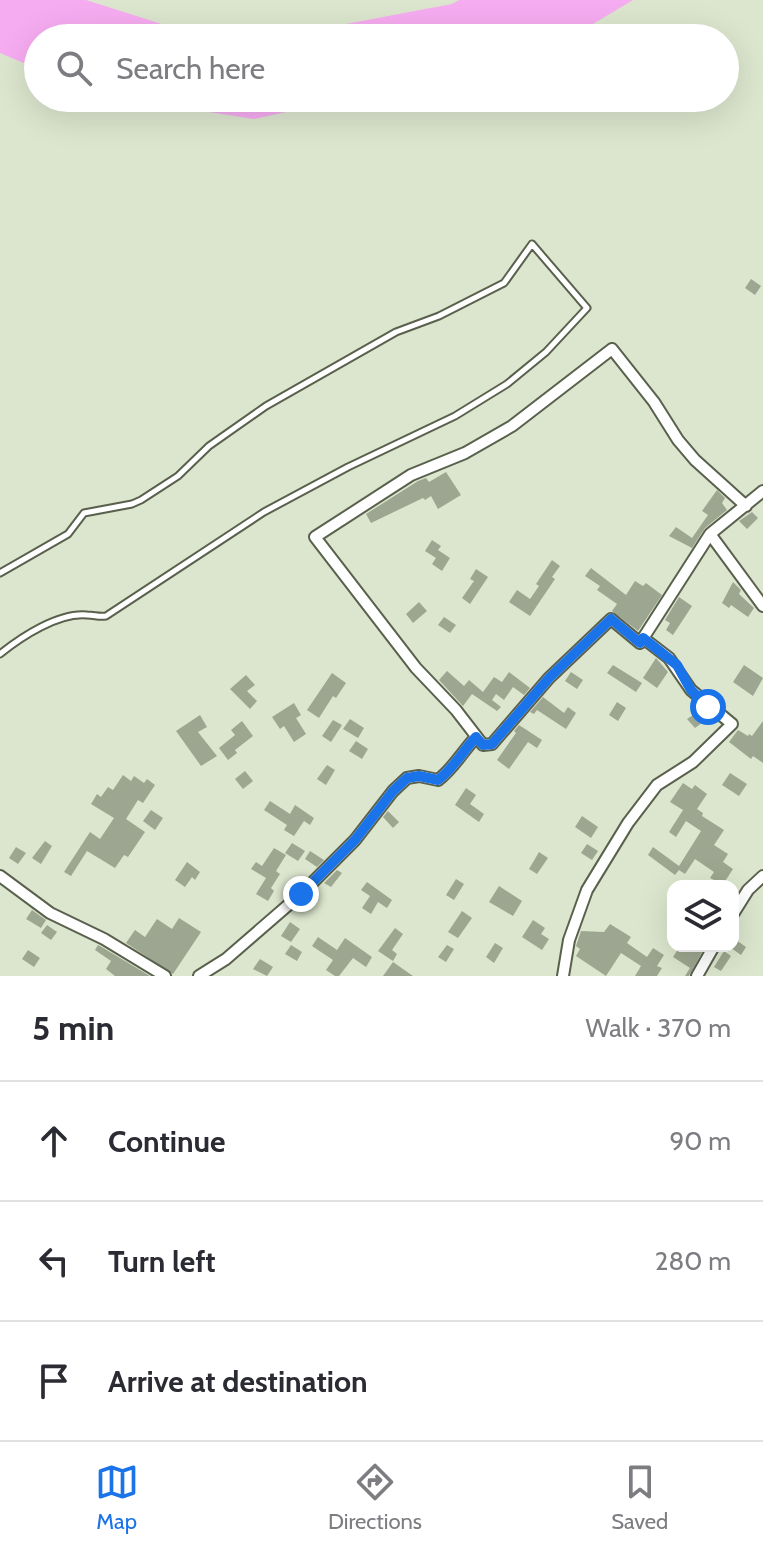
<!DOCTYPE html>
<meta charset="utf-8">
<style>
body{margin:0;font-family:Cabin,sans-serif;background:#f7f7f7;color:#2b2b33}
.controls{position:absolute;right:24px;bottom:24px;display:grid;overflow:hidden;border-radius:16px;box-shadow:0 8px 32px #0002}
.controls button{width:72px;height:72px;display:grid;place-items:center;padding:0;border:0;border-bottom:2px solid #e1e1e2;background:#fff;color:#2b2b33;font:40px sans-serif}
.stop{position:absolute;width:24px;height:24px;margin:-18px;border:6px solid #1a73e8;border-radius:50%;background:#fff}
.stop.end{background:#1a73e8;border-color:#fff;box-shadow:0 2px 8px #0008}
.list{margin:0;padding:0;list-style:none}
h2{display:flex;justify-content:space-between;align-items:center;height:104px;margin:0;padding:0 32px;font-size:34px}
h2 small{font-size:26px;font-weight:400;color:#7c7c81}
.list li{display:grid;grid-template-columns:52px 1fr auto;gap:24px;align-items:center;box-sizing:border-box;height:120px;padding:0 32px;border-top:2px solid #e1e1e2}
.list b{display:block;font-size:30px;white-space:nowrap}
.list em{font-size:26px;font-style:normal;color:#7c7c81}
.icon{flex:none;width:44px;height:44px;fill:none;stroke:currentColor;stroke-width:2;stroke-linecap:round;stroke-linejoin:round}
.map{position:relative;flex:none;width:763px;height:976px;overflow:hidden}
.search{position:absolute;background:#fff;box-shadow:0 8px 32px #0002;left:24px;right:24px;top:24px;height:88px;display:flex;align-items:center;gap:20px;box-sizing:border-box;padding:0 28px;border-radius:44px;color:#7c7c81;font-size:30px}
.sheet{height:464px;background:#fff}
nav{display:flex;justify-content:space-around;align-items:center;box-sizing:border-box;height:112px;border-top:2px solid #e1e1e2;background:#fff;font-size:22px;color:#7c7c81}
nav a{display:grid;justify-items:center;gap:4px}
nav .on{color:#1a73e8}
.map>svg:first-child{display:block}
.water{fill:#f6acf1}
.building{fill:#9da690}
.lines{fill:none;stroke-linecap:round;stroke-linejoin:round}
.lane-casing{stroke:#59614d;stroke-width:9}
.street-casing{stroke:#59614d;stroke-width:14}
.lane{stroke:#fff;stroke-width:5}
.street{stroke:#fff;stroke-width:10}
.route{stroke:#1a73e8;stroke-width:10}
</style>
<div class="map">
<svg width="763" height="976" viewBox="0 0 763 976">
<rect width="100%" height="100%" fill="#dce6ce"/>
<!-- water -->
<path class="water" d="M0,0H86L168,26L314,30L452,4L459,0H633L588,27L557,38H38V69L0,53Z
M118,98H350L254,119Z"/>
<!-- building -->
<path class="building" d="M751,279L761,286L755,295L745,288Z
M446,472L461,495L438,509L431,496L425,500L423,498L371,523L366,514L418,481L426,478L429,482Z
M717,490L725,498L722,503L727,510L705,528L692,548L669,536L676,527L692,538L708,515L702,511Z
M752,512L758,518L747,529L739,521Z
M432,540L441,546L438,550L450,558L442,571L432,564L436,558L425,551Z
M552,560L560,566L552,577L555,579L530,616L509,602L517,590L530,599L539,586L536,584Z
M591,568L626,595L635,581L643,586L646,583L662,595L638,631L612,611L617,604L597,590L600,586L585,576Z
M476,569L488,577L470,604L462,598L474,581L470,579Z
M733,582L741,590L739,594L754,608L748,617L731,605L729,608L722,603Z
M679,597L692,606L673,635L666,630L670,623L665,620Z
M419,602L427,611L413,623L406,614Z
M444,617L456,625L450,633L438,625Z
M656,658L668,672L657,688L643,678Z
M613,665L642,683L636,692L607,673Z
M744,665L763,678L753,696L733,682Z
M447,671L464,686L469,680L483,692L494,677L502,682L509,672L530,688L524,695L513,687L504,700L496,694L492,700L501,707L497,711L472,694L463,706L439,680Z
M571,672L583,680L577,689L565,681Z
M332,673L346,683L336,698L333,696L319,718L307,710Z
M246,675L255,685L247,691L257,701L250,709L230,689Z
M543,697L564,713L568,707L576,713L566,729L537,710L534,714L530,712Z
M617,702L626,708L618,721L609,715Z
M294,703L301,715L296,718L306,734L294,742L284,726L280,729L272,717Z
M696,713L703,722L695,728L687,719Z
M200,715L207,727L198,732L217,756L201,766L176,731Z
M350,719L364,728L358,738L343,729Z
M333,720L342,725L331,742L322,736Z
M242,721L253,736L235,750L237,753L228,760L219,748L235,735L231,730Z
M763,721V763L753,756L751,759L729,742L738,730L748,736L749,734L752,736Z
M519,725L542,740L537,748L528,742L509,769L497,760L516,733L514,731Z
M356,741L368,749L362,759L349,751Z
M327,765L335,770L326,785L317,779Z
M245,771L253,781L243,789L235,779Z
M730,773L747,784L739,796L722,785Z
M123,775L131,781L134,776L144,783L147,779L155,785L143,803L138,800L126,819L145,832L128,857L124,855L115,868L87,851L71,876L64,872L90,832L100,839L114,818L91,804L97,794L101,797L108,787L113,790Z
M683,783L692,789L695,785L707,794L697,809L703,813L702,816L724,830L714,845L728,854L723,862L733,869L722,886H712L716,881L710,878L714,872L695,859L685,874L679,870L675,875L648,855L653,847L679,866L701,831L686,821L676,837L669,832L683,810L670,802Z
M466,788L476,795L470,804L484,814L479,822L455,805Z
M270,801L290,814L295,805L314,818L310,825L304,821L294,836L284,830L287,825L264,810Z
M151,810L163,818L155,830L143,821Z
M388,811L399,822L393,828L383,817Z
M582,816L598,827L591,838L575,827Z
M45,841L52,846L41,864L32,858Z
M292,843L305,851L298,861L285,853Z
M587,844L598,851L592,860L581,853Z
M16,847L26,853L18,864L9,858Z
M274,848L286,855L276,871L280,874L271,888L274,891L268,901L256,894L266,878L251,869L256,862L262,866Z
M310,851L324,860L317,867L305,859Z
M539,852L548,858L537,874L529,869Z
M187,862L200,872L195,880L192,877L185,887L175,880Z
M337,870L342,873L331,887L324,883Z
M456,879L464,884L454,900L446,895Z
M367,882L392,900L387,908L378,902L371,914L362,908L370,896L361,890Z
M499,886L522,901L513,916L489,902Z
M32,910L46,920L41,928L26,919Z
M462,911L472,918L458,938L448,932Z
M179,918L201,932L173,974L126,943L135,930L145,937L157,919L172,929Z
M533,920L545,928L541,934L549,939L542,950L522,937Z
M290,922L300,929L291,942L281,936Z
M610,924L631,937L627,943L647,957L653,948L664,955L657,966L662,968L657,976H635L641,966L621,953L606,976L576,956L580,949L576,946L581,931L604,932Z
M47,925L57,932L51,940L41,933Z
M395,928L403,934L392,950L397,954L393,961L378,951Z
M318,937L337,950L345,938L372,957L366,967L353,958L339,976H335L326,970L333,960L312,946Z
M736,940L746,947L741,955L731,948Z
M495,943L503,948L494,963L486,957Z
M98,945L100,946L150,976H115L106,969L111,961L95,950Z
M291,945L302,952L297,961L285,954Z
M447,945L454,949L446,962L438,957Z
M680,946H693L702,952L689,976H685L690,968L673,957Z
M28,950L40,958L34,967L22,959Z
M724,951L731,956L721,971L714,967Z
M260,959L273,967L267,976L253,969Z
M393,962L413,976H383Z"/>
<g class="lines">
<!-- lane casing -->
<g class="lane-casing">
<path id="lane" d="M0,573L68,534L84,513L132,504L141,500L178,476L209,446L266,406L396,332L439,316L504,283L532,244L587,308L546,352L507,384L455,416L348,467L264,512L106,616C98,617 95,615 87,615C59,612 21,637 0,654"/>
</g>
<!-- street casing -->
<g class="street-casing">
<path id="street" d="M763,491L710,534L763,606
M710,534L640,643L611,619L549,678L492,744L483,745L456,710L416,668L315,537L411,475L465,453L512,426L612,349L654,402L678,440L695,460L746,506
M0,876L50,913L104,939L165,976
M733,914L748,890L763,876
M199,976L226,959L301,894L355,840L393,791L407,778L419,776L438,780C453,769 463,751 476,737
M563,976L569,940L587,890L628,823L657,785L693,762L732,724L691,690L669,658L643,638
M697,976L714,946"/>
</g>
<!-- lane -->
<use href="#lane" class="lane"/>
<!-- street -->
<use href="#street" class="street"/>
</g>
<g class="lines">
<!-- route -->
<path class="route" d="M301,894L355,840L393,791L407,778L419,776L438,780C453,769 463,751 476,737L483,745L492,744L549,678L611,619L640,643L643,638L677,665L691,690L708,707"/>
</g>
</svg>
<div class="controls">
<button><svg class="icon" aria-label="layers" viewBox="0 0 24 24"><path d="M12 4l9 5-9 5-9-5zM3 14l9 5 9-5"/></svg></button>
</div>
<div class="stop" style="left:708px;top:707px"></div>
<div class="stop end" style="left:301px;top:894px"></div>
<div class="search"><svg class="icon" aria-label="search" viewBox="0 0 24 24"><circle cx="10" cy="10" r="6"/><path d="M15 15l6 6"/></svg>Search here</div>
</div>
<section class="sheet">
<h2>5 min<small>Walk · 370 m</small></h2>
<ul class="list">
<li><svg class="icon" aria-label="ahead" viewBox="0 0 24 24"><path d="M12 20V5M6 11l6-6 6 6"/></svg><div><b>Continue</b></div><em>90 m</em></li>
<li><svg class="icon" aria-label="left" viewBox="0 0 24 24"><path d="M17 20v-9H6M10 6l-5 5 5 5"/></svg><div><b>Turn left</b></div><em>280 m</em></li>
<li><svg class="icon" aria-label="arrive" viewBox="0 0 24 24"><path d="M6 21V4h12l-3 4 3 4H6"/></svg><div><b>Arrive at destination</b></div></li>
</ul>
</section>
<nav>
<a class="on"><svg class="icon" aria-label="map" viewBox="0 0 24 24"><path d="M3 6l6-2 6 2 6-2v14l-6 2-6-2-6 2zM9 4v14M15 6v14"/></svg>Map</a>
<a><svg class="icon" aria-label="directions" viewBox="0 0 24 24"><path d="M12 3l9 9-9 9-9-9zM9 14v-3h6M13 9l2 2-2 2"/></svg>Directions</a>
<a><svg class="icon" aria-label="saved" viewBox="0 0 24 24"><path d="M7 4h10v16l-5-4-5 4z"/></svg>Saved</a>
</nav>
